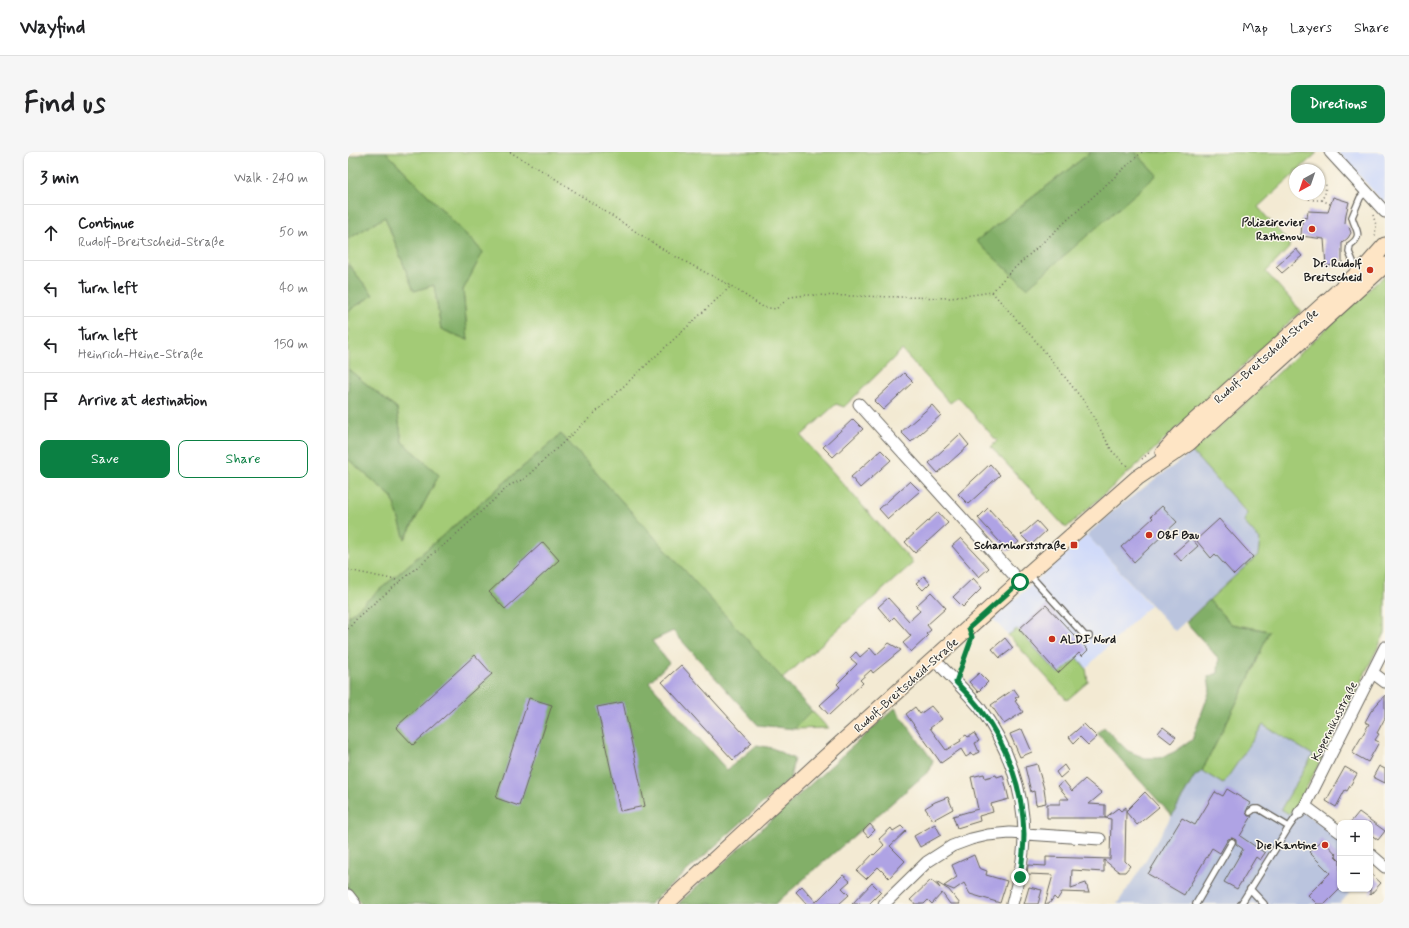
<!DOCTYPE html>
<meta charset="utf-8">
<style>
body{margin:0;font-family:Mynerve,sans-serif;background:#f6f6f6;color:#202124}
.controls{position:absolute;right:12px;bottom:12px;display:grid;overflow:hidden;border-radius:8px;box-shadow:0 1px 3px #0004}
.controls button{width:36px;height:36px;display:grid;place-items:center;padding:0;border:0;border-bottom:1px solid #e0e0e0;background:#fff;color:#202124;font:20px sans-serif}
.compass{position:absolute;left:941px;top:12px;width:36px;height:36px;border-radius:50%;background:#fff;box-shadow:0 1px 3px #0004;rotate:220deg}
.stop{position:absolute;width:12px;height:12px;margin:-9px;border:3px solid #0b8043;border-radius:50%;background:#fff}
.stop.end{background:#0b8043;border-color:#fff;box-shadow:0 1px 4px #0008}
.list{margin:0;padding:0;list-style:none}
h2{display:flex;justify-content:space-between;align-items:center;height:52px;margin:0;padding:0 16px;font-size:17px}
h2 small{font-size:13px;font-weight:400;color:#757577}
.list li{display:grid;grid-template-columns:26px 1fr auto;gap:12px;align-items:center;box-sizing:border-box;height:56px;padding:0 16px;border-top:1px solid #e0e0e0}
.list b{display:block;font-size:15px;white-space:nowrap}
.list p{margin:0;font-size:13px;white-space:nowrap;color:#757577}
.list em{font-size:13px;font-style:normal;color:#757577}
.actions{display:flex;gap:8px;padding:12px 16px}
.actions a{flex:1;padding:9px 0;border:1px solid #0b8043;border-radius:8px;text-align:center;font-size:14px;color:#0b8043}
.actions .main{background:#0b8043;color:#fff}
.icon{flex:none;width:22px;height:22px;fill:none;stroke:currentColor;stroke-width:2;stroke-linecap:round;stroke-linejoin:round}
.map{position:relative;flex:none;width:1037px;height:752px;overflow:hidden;border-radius:8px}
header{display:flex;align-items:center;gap:24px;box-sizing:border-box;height:56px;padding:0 20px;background:#fff;border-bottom:1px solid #e0e0e0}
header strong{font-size:19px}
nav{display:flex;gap:22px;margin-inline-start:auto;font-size:14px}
.intro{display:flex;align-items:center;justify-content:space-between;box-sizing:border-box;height:96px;padding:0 24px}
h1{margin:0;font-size:28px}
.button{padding:10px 18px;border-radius:8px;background:#0b8043;color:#fff;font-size:14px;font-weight:700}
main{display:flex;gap:24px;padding:0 24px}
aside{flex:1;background:#fff;border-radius:8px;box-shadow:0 1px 3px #0004}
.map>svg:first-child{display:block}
.built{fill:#d0daf9}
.industrial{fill:#bac4de}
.green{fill:#a3cb76;stroke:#607449}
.forest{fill:#82af67;stroke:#4f6642}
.building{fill:#afa3e4}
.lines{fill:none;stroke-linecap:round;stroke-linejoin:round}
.lane-casing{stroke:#67645c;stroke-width:8}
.street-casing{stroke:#67645c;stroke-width:13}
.secondary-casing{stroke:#67645c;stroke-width:17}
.path{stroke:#67645c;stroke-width:1.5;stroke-dasharray:1 3;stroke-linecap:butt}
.lane{stroke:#fff;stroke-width:5.5}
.street{stroke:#fff;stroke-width:11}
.secondary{stroke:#fee5c5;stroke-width:15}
.route{stroke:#0b8043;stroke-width:5}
.poi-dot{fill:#c8321e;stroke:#fbf7ec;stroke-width:1.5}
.labels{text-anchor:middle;stroke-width:3;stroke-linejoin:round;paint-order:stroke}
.poi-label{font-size:12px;font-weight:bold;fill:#1c1c1c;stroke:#fbf7ec;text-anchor:end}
.street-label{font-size:12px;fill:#1c1c1c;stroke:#fbf7ec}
</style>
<header>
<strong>Wayfind</strong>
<nav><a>Map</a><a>Layers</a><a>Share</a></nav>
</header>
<div class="intro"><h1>Find us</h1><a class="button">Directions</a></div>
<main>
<aside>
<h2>3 min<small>Walk · 240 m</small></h2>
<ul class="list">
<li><svg class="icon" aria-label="ahead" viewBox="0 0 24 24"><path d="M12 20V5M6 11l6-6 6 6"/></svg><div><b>Continue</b><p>Rudolf-Breitscheid-Straße</p></div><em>50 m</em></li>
<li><svg class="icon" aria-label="left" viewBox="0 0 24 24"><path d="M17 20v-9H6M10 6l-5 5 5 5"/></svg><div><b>Turn left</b></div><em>40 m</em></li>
<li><svg class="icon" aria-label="left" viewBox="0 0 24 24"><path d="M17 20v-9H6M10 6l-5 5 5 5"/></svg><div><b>Turn left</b><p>Heinrich-Heine-Straße</p></div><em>150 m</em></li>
<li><svg class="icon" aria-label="arrive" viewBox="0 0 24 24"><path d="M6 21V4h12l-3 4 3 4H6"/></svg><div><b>Arrive at destination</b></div></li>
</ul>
<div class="actions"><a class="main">Save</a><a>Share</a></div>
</aside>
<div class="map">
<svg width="1037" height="752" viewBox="0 0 1037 752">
<rect width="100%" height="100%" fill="#fbf7ec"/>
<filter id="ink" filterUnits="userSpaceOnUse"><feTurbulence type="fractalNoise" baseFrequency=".025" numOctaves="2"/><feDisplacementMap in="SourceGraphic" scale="8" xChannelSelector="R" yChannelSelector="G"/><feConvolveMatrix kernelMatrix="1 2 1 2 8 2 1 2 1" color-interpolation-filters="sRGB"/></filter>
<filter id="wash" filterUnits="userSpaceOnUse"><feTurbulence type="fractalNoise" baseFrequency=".012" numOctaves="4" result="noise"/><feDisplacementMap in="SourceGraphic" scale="16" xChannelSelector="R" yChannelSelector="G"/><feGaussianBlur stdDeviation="0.9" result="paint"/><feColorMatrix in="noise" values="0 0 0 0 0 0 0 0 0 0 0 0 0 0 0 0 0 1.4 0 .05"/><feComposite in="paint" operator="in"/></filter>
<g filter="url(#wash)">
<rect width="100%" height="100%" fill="#f3ead3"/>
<!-- built -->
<path class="built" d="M990,0H1037V51L1035,50Z
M739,383L802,453L738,516L729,506L711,522L670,477L660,483L645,467Z"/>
<!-- industrial -->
<path class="industrial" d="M844,300L899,362L896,370L912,388L910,403L827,479L739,383L766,358Z
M915,573L965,603L941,662L948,655L992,686V737H1005L992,752H769L792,718L846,625L854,619L875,632Z"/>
<!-- green -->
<path class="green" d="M38,0H743L628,89L809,23L787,0L969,1L950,18H947V21L910,55L941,91V96L918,120L953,159L798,305L718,376L643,295L649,289L610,245L602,251L554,198L496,255L488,252L453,284L565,411L434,527L213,282L0,465V307L44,345L57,387L91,323L54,290L49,257L0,217V159L25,143L0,112V87L37,65L66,139L86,133L93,177L120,188L115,138L135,100Z
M1037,123V481L985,586L948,655L941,662L933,657L965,603L915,573L875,632L854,619L905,518L921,479L883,472L861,448L910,403L912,388L896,370L899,361L844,300Z
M669,477L711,522L729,506L738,516L740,530L719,548L660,483Z
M464,559L480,576L446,577Z"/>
<!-- forest -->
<path class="forest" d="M20,0H38L135,100L115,138L120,188L93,177L86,133L66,139L37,65L0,87V6Z
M743,0H787L809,23L679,136L628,89Z
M0,112L25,143L0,159Z
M0,217L49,257L54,290L91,323L57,387L44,345L0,307Z
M213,282L464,559L446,577L410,573L325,479L304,489L321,511L301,530L379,618L409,593L424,596L446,607L442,627L302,752H13L0,736V465Z
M861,448L883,472L921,479L905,518L854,619L846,625L824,664L749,581L756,575L780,599L797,606H812L826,600L844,588L862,538L860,525L870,521L871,507L838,470Z
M547,556L585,609L582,618L427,752H330Z"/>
<g id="blocks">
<!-- building -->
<path class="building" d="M985,45L1001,50L998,62L997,71L1001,75L1003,81L1000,86L994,91V111H985V113L978,114L976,87L953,84L954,71V65L959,66L960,59L980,60Z
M948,97L954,104L934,121L928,115Z
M556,221L565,230L535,258L526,249Z
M584,253L593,263L563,290L553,280Z
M505,267L515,277L485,305L475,295Z
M612,282L621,293L590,321L581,311Z
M533,298L543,308L512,336L503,325Z
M642,312L652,323L620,352L610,342Z
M562,329L572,339L540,367L531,357Z
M814,354L829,370L786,410L773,395L805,366L803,364Z
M640,356L671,390L660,399L630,366Z
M590,360L600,371L567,401L557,390Z
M871,367L905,405L886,423L867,402L863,406L848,388Z
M689,369L698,379L683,393L673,383Z
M613,386L641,416L631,425L604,394Z
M843,386L850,394L833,409L826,401Z
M195,390L211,408L157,457L141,440Z
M576,424L582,431L575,438L568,431Z
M625,426L634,436L615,455L605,445Z
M583,440L598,456L579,473L583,478L578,482L580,484L563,500L555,491L563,484L546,465L542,469L530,455L540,446L561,469L572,459L568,454Z
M698,453L740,498L734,504L731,501L710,521L671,477Z
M657,486L665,496L652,506L644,497Z
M541,491L553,498L525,521L523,518L512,528L515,531L481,563L472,553L492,535L489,532L509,512L502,506L508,500L512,505L522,496L528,503Z
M127,503L144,522L65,593L48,575Z
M333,513L404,591L385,608L314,530Z
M631,521L640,530L630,540L621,530Z
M666,537L671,544L667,546L669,548L667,549L675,560L656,572L643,553Z
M1037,543V566L1029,581L1031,582L1027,588L1031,590L1020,610L1004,601L1021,572L1017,570L1023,559Z
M181,546L204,553L171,654L148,646Z
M275,550L297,654L272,659L249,555Z
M583,554L594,567L582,576L598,598L613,589L612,587L618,583L620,585L626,581L631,589L627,591L631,600L625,603L624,601L618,605L613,597L593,611L558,562L567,555L572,562Z
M736,572L749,585L740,593L732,585L726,591L721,585Z
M815,575L828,585L823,591L810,581Z
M674,577L684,600L672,605L662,582Z
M689,612L696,637L698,651L688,653L686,639L683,640L677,615Z
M716,613L720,619L712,626L708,620Z
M1031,614L1037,617V631L1025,625Z
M997,615L1009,622L999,639L997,638L988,655L978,649Z
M636,622L637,626L648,623L649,625L655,623L661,647L643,652L645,660L631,664L632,669L609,676L605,664L630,657L623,625Z
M737,627L754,641L741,652L757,653V666H699V652H712V647H721L710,634L716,629L724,639Z
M879,637L902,651L898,660L900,664H904L892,684L917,701L912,708L908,705L889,737L876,730L895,697L888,692V688L884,686L880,687L872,701L864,696L836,743L800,722L834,666L847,673L867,640L875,644Z
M797,640L811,655L789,673L778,660L777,709L782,714L777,720H771L756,708V720L724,718L723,736L738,731L741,741L714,740L709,748L706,745L701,752H697L705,723L679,722L680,713L698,714V705L762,707L763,667L757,666L770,656L773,659L778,655V659Z
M600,645L605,657L585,668L577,656L587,650Z
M1011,660L1037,679L1030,688L1022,682V671H1002Z
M522,672L527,678L520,685L515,679Z
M587,672L593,683L572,695L566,684Z
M553,674L558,679L542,694L557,709L541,726L530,715L518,727L509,719L525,702L526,703L536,693L531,687L543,676L545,679Z
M974,687L989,703L987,704L992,709V737L977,752H969L960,743L982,721L961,700Z
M626,703L631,716L639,719L638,723L659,729L652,751L622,742L616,731L606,738L596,734L609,725L604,713Z
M1022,721L1033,731L1022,743Z
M495,723L502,729L494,736L501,743L491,752H459L448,740L454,734L468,750Z
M583,728L592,736L588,730L601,738L612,752H602L594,741L584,752L580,748L576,752H567L562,748Z
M524,731L533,740L521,752H504Z
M681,735L694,738L690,752H676Z"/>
</g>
</g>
<g filter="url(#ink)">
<use href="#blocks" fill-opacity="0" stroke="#67645c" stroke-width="1"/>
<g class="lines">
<!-- lane casing -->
<g class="lane-casing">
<path id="lane" d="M1009,119L1001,100L1002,93C1016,83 1007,78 1004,65L1012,46L1017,40
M681,422L737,484H741
M902,660L906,657H911L941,675
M902,737L916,752
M848,752L884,690
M893,752L941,675L951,661"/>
</g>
<!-- street casing -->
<g class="street-casing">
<path id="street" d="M982,0L1037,60
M511,252L672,430
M586,507C601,523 618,539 632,556C659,592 676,639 676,683C676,707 670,729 664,752
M1025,521L1037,530
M957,654L992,680
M951,661L957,654L1037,495
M1022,702L1037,715
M0,743L7,752
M536,752L579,710L604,694L623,687L640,683L662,681L752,687"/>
</g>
<!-- secondary casing -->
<g class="secondary-casing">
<path id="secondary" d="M815,301L832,282L1021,111L1037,93
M318,752L473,609L681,421L789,326L841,291L1037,113"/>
</g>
<!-- path -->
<path class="path" d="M162,0L203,24L319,100L383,134
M961,47L966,48H974L977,41L978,32
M974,48L982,52
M1025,63L1028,73L1027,85
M644,140L693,195L739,253L764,299L781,316
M794,307L803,299
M0,418L53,429
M0,477L11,464L104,386L162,333L176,327L383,134L415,155L428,157L442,145L458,143L603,146L644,140L659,123L794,0
M612,519L622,492"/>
<!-- lane -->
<use href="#lane" class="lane"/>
<!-- street -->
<use href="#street" class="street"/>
<!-- secondary -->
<use href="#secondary" class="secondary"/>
</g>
</g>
<g class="lines" filter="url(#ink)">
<!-- route -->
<path class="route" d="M672,725C674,711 676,697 676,682C675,637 659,593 632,557C625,547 616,539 608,530L624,485L621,476L672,430"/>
</g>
<!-- markers -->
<g class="poi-dot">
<circle cx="964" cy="77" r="4"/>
<circle cx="1022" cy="118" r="4"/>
<circle cx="801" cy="383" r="4"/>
<rect x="722" y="389" width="8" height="8" rx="2"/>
<circle cx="704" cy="487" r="4"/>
<circle cx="977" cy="693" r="4"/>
</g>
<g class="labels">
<!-- poi labels -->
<g class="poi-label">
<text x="956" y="74">Polizeirevier<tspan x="956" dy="14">Rathenow</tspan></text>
<text x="1014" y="115">Dr. Rudolf<tspan x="1014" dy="14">Breitscheid</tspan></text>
<text x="809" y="387" text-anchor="start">O&amp;F Bau</text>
<text x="718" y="397">Scharnhorststraße</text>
<text x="712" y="491" text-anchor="start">ALDI Nord</text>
<text x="969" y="697">Die Kantine</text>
</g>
<!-- street labels -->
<g class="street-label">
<text transform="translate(918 204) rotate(-42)" y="4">Rudolf-Breitscheid-Straße</text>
<text transform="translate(558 533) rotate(-42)" y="4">Rudolf-Breitscheid-Straße</text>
<text transform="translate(986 569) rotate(-63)" y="4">Kopernikusstraße</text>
</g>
</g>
</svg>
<div class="controls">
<button>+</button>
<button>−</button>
</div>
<svg class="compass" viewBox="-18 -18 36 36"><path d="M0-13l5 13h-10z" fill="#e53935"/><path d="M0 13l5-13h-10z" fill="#757577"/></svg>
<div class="stop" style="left:672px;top:430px"></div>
<div class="stop end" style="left:672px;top:725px"></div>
</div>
</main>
